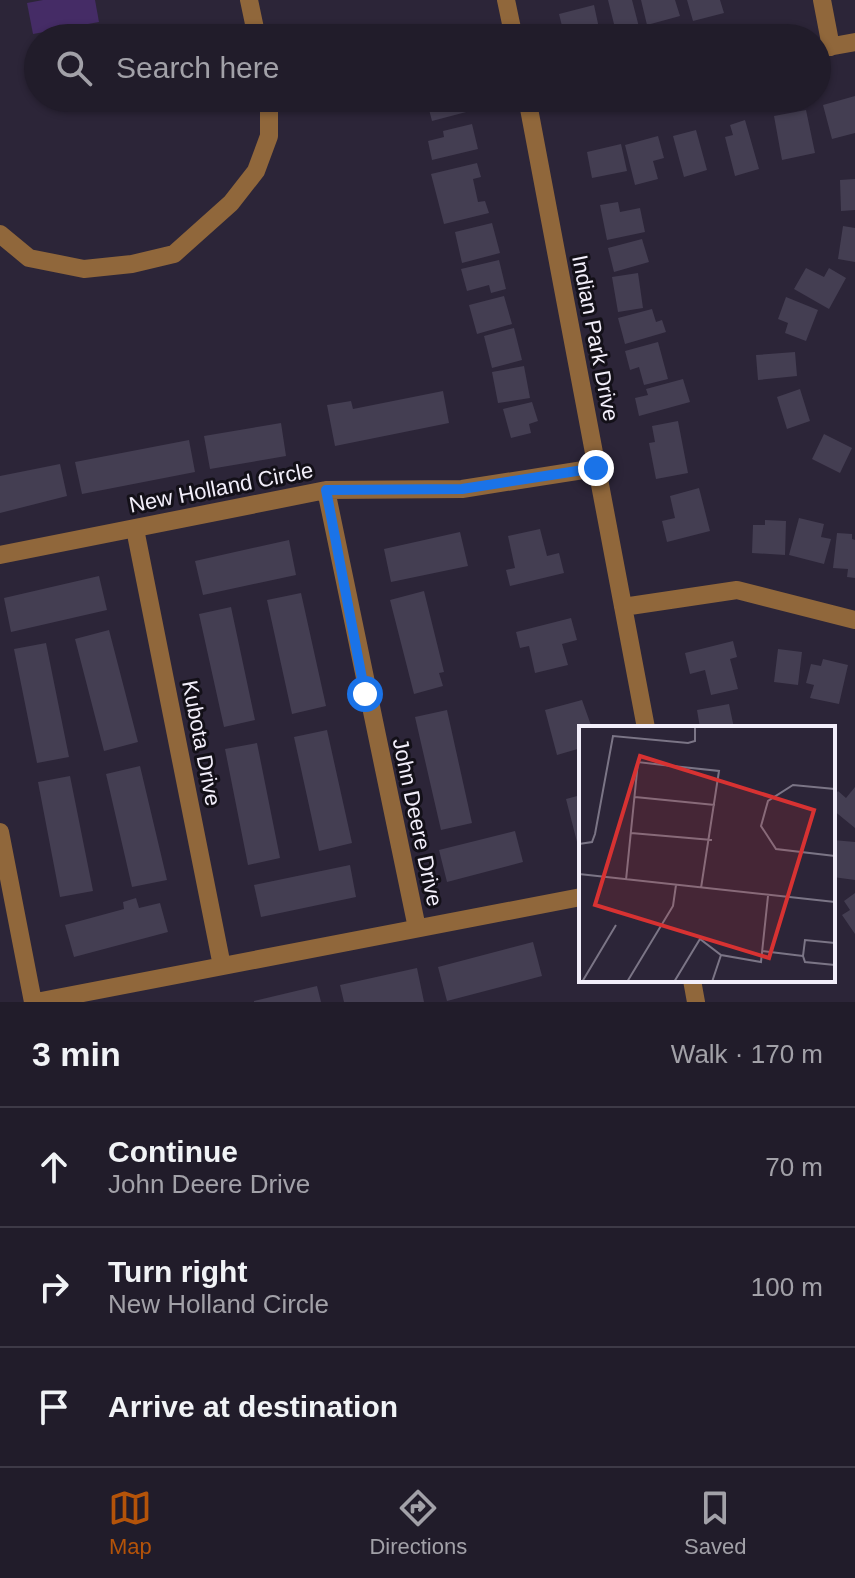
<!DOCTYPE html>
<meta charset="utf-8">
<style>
body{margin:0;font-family:Arial,sans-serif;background:#292532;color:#f1f3f6}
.stop{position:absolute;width:24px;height:24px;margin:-18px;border:6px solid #1a73e8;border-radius:50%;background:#fff}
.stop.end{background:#1a73e8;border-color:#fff;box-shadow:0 2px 8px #0008}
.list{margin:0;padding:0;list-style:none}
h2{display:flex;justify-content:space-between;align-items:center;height:104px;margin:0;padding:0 32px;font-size:34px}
h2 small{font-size:26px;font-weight:400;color:#a2a1a8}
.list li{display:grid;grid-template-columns:52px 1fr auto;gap:24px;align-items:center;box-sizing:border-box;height:120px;padding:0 32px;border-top:2px solid #3e3a47}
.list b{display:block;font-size:30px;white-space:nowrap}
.list p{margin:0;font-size:26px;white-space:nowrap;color:#a2a1a8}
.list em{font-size:26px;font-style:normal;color:#a2a1a8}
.icon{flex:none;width:44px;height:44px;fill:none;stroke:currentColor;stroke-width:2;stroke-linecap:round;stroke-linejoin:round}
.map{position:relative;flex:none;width:855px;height:1002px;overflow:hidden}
.search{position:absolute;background:#211c2a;box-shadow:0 2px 6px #0004;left:24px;right:24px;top:24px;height:88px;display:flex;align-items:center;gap:20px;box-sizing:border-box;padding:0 28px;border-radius:44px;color:#a2a1a8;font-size:30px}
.sheet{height:464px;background:#211c2a}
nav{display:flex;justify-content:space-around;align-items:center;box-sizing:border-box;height:112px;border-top:2px solid #3e3a47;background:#211c2a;font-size:22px;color:#a2a1a8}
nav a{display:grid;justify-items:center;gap:4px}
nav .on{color:#b45309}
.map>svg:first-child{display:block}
.green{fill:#452c66}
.building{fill:#443e52}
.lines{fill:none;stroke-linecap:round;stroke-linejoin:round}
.street{stroke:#90673b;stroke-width:18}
.route{stroke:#1a73e8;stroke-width:10}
.labels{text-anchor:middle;stroke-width:6;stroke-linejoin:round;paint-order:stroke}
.street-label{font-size:22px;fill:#f2eefa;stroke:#131018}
.inset-road{fill:none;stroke:#7b7586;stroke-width:2}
.view{fill:#d73232;fill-opacity:0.15;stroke:#d73232;stroke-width:4}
.inset-edge{fill:none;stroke:#f2eefa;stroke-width:4}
</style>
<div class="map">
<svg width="855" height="1002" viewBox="0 0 855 1002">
<rect width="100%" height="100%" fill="#2c2538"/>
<!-- green -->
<path class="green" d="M43,0H95L99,22L33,34L27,3Z"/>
<!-- building -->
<path class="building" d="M608,0H632L639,27L611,35L609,26L614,24Z
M641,0H675L680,16L647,25Z
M687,0H720L724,13L693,21Z
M594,5L600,33L565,38L559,14Z
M855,96V133L832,139L823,105Z
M426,98H467L470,111L432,121Z
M806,110L815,153L782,160L774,116Z
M745,120L759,169L735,176L725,137L733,135L730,125Z
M472,124L478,149L432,160L428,141L444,137L443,131Z
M696,130L707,170L684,177L673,136Z
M658,136L664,158L653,161L658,179L635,185L625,145Z
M621,144L627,171L592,178L587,152Z
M477,163L481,177L473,179L478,202L485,201L489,213L444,224L431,174Z
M855,179V210L841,211L840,180Z
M618,202L620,212L640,208L645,232L607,240L600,205Z
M492,223L500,253L462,263L455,232Z
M843,226L855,228V262L838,259Z
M642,239L649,262L614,272L608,248Z
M499,260L506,289L491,293L489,285L467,291L461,269Z
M806,268L824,277L829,268L846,278L829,309L794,289Z
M638,273L643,308L618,312L612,277Z
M504,296L512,324L477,334L469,305Z
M786,297L818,310L806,341L785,333L788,323L778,319Z
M652,309L656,322L662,320L666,332L625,344L618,318Z
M514,328L522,360L492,368L484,336Z
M658,342L668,379L644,385L639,367L630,370L625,351Z
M795,352L797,376L758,380L756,355Z
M524,366L530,398L498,403L492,372Z
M683,379L690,402L639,416L635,398L648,395L646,389Z
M800,389L810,421L787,429L777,397Z
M443,391L449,423L335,446L327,405L351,401L353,409Z
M532,402L538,421L529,424L531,433L511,438L503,409Z
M678,421L688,473L656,479L649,443L655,442L652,426Z
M281,423L286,456L210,469L204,436Z
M824,434L852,448L840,473L812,459Z
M189,440L195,472L82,494L75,462Z
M60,464L67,496L0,513V476Z
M699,488L710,531L667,542L662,521L675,518L670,496Z
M799,518L824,524L821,537L831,539L824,564L789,555Z
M765,520L786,521L785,555L752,553L753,525H765Z
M540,529L547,556L559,553L564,573L510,586L506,570L515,568L508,536Z
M460,532L468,566L391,582L384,549Z
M837,533L852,534V539L855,540V578L847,577L848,569L833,568Z
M289,540L296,575L203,595L195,561Z
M99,576L107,610L11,632L4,598Z
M424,591L444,672L439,673L443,686L414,694L390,600Z
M301,593L326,706L292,714L267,600Z
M231,607L255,720L224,727L199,614Z
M571,618L577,640L562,644L568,665L535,673L529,646L520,648L516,632Z
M109,630L138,742L104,751L75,639Z
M733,641L737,657L730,659L738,689L711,695L705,670L690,674L685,653Z
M46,643L69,757L37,763L14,649Z
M778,649L802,652L798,685L774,682Z
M823,659L848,665L839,704L810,698L814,685L806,683L811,664L821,666Z
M582,700L592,728H581V748L557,755L545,710Z
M729,704L734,728H700L697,710Z
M447,710L472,823L441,830L415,717Z
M327,730L352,843L319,851L294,737Z
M257,743L280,858L248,865L225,749Z
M140,766L167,880L132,887L106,774Z
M70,776L93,891L60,897L38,782Z
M855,787V828L833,810V797L838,791L846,798Z
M581,795V841L577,842L566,799Z
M515,831L523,862L447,882L439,850Z
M833,840L855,842V880L833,877Z
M350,865L356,897L261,917L254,885Z
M855,893V934L842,915L850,910L844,901Z
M136,898L139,908L160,903L168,932L74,957L65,925L124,909L123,902Z
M533,942L542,976L447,1001L438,967Z
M417,968L424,1002H344L340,985Z
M317,986L321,1002H254V1001Z"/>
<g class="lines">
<!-- street -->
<path class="street" d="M249,0L257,38
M506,0L514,38
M822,0L831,47
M817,49L855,42
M527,98L646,728
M528,103L554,98
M0,234L29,258L84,269L132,264L174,254L231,203L256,171L269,136V98
M326,490L417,928
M135,529L222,966
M0,555L326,490L462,489L596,468
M623,607L737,590L855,620
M0,832L33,1002
M692,980L696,1002
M36,1002L581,897"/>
</g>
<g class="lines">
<!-- route -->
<path class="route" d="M365,694L326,490L462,489L596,468"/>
</g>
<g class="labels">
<!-- street labels -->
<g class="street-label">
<text transform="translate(596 338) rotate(79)" y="8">Indian Park Drive</text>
<text transform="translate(221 487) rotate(-11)" y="8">New Holland Circle</text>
<text transform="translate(202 743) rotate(79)" y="8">Kubota Drive</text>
<text transform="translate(418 822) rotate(78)" y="8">John Deere Drive</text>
</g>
</g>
<!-- overview -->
<g transform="translate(579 726)">
<rect width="256" height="256" fill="#2c2538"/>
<path class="inset-road" d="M256,63L214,59L189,75L182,100L197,123L256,130M56,71L136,79M52,107L133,114M0,118L13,116L16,108L34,10L109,17L116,15V0M0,148L256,176M47,154L59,36L84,39L140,45L122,162M183,225L224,230M224,230L226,214L256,217M224,230L226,236L256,239M3,256L37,199M48,256L94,180L97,159M95,256L121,213L142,229L182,236L189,170M133,256L142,229"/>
<path class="view" d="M61,30L235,84L190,232L16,179Z"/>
<rect width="256" height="256" class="inset-edge"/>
</g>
</svg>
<div class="stop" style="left:365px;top:694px"></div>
<div class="stop end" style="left:596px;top:468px"></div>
<div class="search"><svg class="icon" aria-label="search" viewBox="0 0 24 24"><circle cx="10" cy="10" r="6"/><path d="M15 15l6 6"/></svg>Search here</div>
</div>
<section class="sheet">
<h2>3 min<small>Walk · 170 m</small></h2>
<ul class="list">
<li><svg class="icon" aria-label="ahead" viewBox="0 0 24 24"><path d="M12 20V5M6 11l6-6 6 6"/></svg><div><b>Continue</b><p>John Deere Drive</p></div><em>70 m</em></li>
<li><svg class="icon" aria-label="right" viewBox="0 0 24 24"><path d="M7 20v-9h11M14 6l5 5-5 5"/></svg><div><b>Turn right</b><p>New Holland Circle</p></div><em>100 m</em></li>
<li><svg class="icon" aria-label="arrive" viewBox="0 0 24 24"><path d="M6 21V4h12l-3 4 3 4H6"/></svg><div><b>Arrive at destination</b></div></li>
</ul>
</section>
<nav>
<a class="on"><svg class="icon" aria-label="map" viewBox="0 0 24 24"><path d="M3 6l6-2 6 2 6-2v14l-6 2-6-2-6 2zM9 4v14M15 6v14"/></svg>Map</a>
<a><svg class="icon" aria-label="directions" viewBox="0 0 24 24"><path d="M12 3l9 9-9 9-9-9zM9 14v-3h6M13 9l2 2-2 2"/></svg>Directions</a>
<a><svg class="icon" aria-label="saved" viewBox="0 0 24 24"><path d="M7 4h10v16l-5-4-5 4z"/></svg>Saved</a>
</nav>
